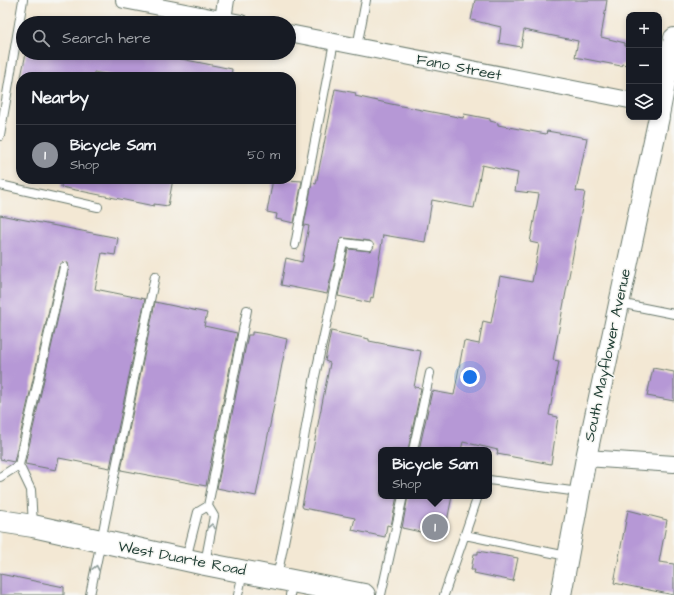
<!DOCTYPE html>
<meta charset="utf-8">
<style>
body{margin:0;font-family:"Architects Daughter",sans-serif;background:#20242c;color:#f1f3f6}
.controls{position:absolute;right:12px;top:12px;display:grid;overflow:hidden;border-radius:8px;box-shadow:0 2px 6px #0003}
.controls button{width:36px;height:36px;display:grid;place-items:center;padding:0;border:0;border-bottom:1px solid #363941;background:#171b24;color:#f1f3f6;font:20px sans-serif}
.you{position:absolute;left:470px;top:377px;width:14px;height:14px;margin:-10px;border:3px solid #fff;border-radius:50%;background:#1a73e8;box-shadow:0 0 0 6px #1a73e833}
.badge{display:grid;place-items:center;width:26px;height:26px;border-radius:50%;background:#8c9099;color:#fff;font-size:13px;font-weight:700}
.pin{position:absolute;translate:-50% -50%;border:2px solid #fff;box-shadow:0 1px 4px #0006}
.popup{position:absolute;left:378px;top:447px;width:114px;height:52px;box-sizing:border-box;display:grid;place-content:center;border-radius:8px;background:#171b24;filter:drop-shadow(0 1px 3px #0005);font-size:13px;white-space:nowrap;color:#9ea1a6}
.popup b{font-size:15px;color:#f1f3f6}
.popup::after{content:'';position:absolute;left:50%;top:100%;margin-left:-8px;border:8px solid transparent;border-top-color:#171b24}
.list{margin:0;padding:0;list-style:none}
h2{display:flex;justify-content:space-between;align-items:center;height:52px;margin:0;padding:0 16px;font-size:17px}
h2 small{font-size:13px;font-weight:400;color:#9ea1a6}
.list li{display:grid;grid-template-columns:26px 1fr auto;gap:12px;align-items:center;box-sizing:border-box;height:60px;padding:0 16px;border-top:1px solid #363941}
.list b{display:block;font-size:15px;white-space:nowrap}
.list p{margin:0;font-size:13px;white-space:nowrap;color:#9ea1a6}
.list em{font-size:13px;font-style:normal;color:#9ea1a6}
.icon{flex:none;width:22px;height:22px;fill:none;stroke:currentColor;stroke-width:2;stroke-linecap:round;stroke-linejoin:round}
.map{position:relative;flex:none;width:674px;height:595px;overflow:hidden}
.search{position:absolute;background:#171b24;box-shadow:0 2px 6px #0003;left:16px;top:16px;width:280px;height:44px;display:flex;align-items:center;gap:10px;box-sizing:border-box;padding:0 14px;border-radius:22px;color:#9ea1a6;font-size:15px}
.panel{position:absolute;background:#171b24;box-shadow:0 2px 6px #0003;left:16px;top:72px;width:280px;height:112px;border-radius:16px}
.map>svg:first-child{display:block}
.building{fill:#b698d6}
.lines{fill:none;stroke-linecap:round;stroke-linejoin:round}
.service-casing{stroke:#69796c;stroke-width:10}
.minor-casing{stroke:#69796c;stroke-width:18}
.tertiary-casing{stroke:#69796c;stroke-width:22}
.secondary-casing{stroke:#69796c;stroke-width:24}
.service{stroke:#fff;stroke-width:8}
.minor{stroke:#fff;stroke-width:16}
.tertiary{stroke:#fff;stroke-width:20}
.secondary{stroke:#fff;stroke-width:22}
.oneway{stroke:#8f9e9a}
.labels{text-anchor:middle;stroke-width:3;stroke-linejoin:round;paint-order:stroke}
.street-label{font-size:15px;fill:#1f3d34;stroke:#f6f6f2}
</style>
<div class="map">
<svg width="674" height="595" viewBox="0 0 674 595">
<rect width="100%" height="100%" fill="#f6f6f2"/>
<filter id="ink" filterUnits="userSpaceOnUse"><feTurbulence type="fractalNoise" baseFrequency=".025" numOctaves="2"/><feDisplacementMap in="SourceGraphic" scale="8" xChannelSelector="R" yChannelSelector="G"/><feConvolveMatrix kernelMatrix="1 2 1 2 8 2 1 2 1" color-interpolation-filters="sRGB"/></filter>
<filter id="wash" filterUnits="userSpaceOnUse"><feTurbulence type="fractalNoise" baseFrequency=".012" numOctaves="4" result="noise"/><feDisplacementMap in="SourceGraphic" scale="16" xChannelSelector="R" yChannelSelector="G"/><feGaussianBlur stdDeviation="0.9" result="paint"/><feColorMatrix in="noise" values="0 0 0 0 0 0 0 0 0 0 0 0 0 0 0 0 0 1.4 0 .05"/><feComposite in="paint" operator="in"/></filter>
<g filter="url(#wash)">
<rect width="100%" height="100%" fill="#f3e8d4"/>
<g id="blocks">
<!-- building -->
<path class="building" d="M475,0H607L601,37L625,43V46H629L626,65L622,64L621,66L575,57L578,41L524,30L521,47L499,43L501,27L471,20Z
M26,53H161V55L232,69L231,77H119L94,72L93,77H21Z
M335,89L356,93L355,96L391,104L463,118L464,114L490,119V121L498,123V125L546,134L547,131L587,138L576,191L585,192L553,360L559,361L549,415L558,417L551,464L497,454L498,450L463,442L461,450H419L432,391L454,395L464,341L479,344L483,321L491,323L500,276L532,282L539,244L530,242L539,194L515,191L518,173L482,165L474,208L432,200L425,242L383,235L373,298L371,297L370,303L338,296L348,249L371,251L374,246L370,241L345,238L340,240L327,294L281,285L286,258L302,262L309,226L304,225L312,183L316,184Z
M62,179H173L168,206L154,204V206L61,187Z
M273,179L302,181L294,223L276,219L277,214L267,212Z
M0,215L118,238L115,255L102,253L95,289L145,299L110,468L59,458L56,470L25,464L69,268L68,263L65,262L59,266L14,462L0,459Z
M155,302L207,313L204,326L237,333L206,486L121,470Z
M331,331L369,339V341L421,351L414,387L421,388L408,450H381V496H397L391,526L387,525L385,537L352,530L355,518L303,508L302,506L330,363L325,361Z
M252,332L266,334L287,339L256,496L217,488L248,335H252Z
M653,368L674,372V401L647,396Z
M408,496H452L444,537L402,528Z
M628,510L667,520L659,562L674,564V595L614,583Z
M478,551L518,558L513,581L474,573L475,570H471L474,554H478Z
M0,574L64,587V595H0Z"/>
</g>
</g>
<g filter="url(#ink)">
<use href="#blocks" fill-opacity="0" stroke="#69796c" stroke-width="1"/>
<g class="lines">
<!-- service casing -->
<g class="service-casing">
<path id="service" d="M357,47L366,0
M0,136L23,0
M0,185L98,207
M295,245L334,42
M619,303L674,314
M413,450L430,373
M19,465L31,490L33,525
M0,477L19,465L64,267
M489,480L579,492
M208,506L247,310
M465,535L567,556
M186,559L198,512L208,506L214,516L205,563
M277,577L297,478L314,381L344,243L369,246
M90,595L155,276
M238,595L243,573
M290,595L293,581
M381,595L403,496
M444,595L478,496"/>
</g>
<!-- minor casing -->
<g class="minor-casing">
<path id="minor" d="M124,0L241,23
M223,19L226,0
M289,33L629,100
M586,458L674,464"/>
</g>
<!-- tertiary casing -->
<g class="tertiary-casing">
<path id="tertiary" d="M659,115L674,38
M561,595L586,458L659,117"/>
</g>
<!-- secondary casing -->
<g class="secondary-casing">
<path id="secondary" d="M0,521L33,526L205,564L364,595"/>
</g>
<!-- service -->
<use href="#service" class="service"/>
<!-- minor -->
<use href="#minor" class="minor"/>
<!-- tertiary -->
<use href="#tertiary" class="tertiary"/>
<!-- secondary -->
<use href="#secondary" class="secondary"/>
</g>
<!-- one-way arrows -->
<defs><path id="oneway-chevron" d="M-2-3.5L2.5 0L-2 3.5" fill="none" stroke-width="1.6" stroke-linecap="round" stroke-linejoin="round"/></defs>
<g class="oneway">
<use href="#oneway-chevron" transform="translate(212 526) rotate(-80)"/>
<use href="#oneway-chevron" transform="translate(96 568) rotate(-78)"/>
</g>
</g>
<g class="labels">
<!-- street labels -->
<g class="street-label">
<text transform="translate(459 67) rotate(11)" y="5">Fano Street</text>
<text transform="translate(607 355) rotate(-78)" y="5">South Mayflower Avenue</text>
<text transform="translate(182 558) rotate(11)" y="5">West Duarte Road</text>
</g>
</g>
</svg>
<div class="controls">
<button>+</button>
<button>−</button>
<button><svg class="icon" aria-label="layers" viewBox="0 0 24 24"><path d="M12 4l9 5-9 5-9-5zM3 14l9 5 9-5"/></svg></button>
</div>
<div class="you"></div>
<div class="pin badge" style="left:435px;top:527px">1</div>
<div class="popup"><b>Bicycle Sam</b>Shop</div>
<div class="search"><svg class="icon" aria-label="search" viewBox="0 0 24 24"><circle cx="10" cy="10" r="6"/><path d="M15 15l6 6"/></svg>Search here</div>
<section class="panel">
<h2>Nearby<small></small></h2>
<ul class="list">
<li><span class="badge">1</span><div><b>Bicycle Sam</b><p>Shop</p></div><em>50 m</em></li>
</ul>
</section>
</div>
